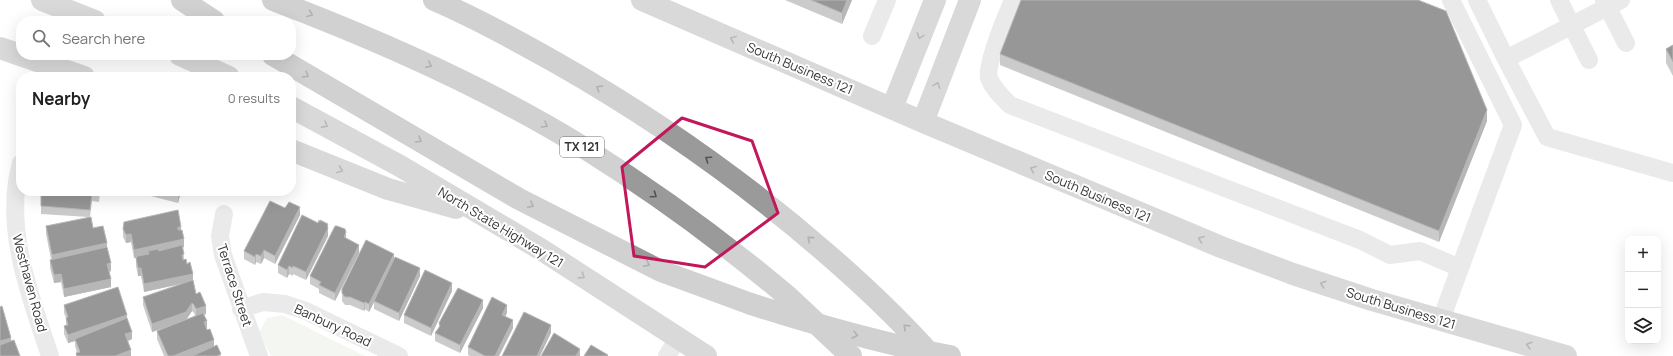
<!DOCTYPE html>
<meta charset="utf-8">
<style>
body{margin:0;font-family:Manrope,sans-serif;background:#f6f6f6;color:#222}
.controls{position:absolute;right:12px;bottom:12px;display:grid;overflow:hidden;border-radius:8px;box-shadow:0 4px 16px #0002}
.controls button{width:36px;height:36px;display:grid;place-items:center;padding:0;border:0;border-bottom:1px solid #e0e0e0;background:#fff;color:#222;font:20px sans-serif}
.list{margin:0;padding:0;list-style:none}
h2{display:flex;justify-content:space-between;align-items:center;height:52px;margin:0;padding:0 16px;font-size:17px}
h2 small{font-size:13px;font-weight:400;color:#767676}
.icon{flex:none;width:22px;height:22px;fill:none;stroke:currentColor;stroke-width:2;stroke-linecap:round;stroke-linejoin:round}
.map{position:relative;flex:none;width:1673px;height:356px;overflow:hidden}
.search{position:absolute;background:#fff;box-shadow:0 4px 16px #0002;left:16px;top:16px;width:280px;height:44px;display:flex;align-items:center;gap:10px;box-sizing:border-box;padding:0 14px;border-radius:16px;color:#767676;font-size:15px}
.panel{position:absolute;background:#fff;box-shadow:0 4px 16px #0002;left:16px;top:72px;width:280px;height:124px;border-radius:16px}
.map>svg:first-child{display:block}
.green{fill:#e6ecdf}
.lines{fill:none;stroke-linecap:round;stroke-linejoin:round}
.minor{stroke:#d0d0d0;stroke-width:18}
.major{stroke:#ababab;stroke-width:22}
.highway{stroke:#9a9a9a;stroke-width:22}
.highway-bridge{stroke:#9a9a9a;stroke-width:22}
.wall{fill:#8c8c8c;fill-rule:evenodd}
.shaded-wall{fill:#5f5f5f}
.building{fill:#1a1a1a;stroke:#5f5f5f}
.oneway{stroke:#525252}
.oneway2{stroke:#636363}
.marked{fill:none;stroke:#c2185b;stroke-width:3;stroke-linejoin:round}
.labels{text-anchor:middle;stroke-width:4;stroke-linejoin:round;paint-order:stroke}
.shield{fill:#fff;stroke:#707070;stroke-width:1}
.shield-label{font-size:12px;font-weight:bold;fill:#333}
.street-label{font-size:13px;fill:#333;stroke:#fff}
</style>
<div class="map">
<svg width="1673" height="356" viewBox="0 0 1673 356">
<rect width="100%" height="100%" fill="#fff"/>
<!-- green -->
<path class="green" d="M282,315L365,356H271L259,332L267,318Z"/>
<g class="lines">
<!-- minor -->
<path class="minor" d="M1013,0C1007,14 985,66 989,78C993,89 1002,97 1010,105L1360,240L1390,255L1420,251L1460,268L1513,125L1451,0
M1477,0L1506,59
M1559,0L1589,60
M1604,0L1626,43
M1621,0L1506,59L1547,137L1673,173
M872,36L887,0
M21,163C3,227 30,295 50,356
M224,214L220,236L223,255L259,356
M241,309L263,302L285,304L306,311L399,356
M1441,320L1460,268
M667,356L678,338"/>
<!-- major -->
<path class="major" d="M42,0L95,21
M642,0L923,122L1221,247L1293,274L1372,300L1566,356
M0,48L84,77
M180,55L229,77
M291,107L400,166L542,250L706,356
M892,108L935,0
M923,122L970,0
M291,150L388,189L456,208"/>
<!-- highway -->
<path class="highway" d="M182,0L214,21
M273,0C381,41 488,88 586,149C656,193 723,242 786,295C808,315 829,336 851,356
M434,0C476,18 516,40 555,62C652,117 742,180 826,253C863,285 899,319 932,356
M273,55L519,199L661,271L751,304"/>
<!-- highway-bridge -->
<path class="highway-bridge" d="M751,304C817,325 882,344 950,356"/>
</g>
<!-- wall -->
<path class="wall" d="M785,0H852L842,24Z
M1673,45V76L1666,63V49Z
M1000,54L1487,121L1439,242L1000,65Z
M45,191H100L99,202L92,201L90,217L93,228L107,248L111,271L109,272L111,287L64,297L61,282L54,283L50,268V260L51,259L46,234V226L88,217L41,214V206L45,194Z
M131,191H181L178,203Z
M285,208L300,215L275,264L264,258L261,264L256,262L255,265L244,259V251Z
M320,222L328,224V236L306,280L293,274V276L289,274L287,278L278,273V265Z
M123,229L181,230L184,247L183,248L184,254V259L193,280L196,294L206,314L204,315L207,329L214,346L221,356H164L157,339V331L175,324L152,332L143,305V297L181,284L144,292L141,276H138L136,266V258H134L131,242L126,243L123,237ZM192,311L194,313L195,316L186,320Z
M346,239L359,253L335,301L319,293V289L310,284V276Z
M394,260L420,276L399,321L374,309V302L369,312L365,309L364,311L350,305H345L342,301V289Z
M452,291L431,336L404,323V315Z
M64,305L127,319L132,339L128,341L131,356H76V353H77L75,346V341L68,343L64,334V326L66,325V318L64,313Z
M483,308L460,353L435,341V333L439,328V323Z
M507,313L505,316L513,328L499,356H470L468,355V347Z"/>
<!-- shaded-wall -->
<path class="shaded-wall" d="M847,0H852L842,24V13Z
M1487,110V121L1439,242V231Z
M179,191H181L178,203V195Z
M300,207V215L275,264V256Z
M328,224V236L306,280V272Z
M178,227H181V234L178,235Z
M346,232V240L344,237Z
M131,234V242L126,243V235Z
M184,239V247L149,255L148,251V255L134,258V250Z
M107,243V251L52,263V255Z
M359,245V253L335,301V293Z
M264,250V258L261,264V256Z
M256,254V262L255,265V257Z
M394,254V262L369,312V304Z
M111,263V271L107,272V264Z
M289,266V274L287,278V270Z
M138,268H141V276H138Z
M420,268V276L399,321V313Z
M61,274V282L54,283V275Z
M193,274V281L144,292V284Z
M111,279V287L64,297V289Z
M452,283V291L431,336V328Z
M483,300V308L460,353V345Z
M365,302V309L364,311V303Z
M192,303V311L186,320L152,332V324Z
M507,305V313L502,323V315Z
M206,306V314L196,317V309Z
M127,315V323L75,339V341L68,343V335Z
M513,320V328L499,356H495Z
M207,321V329L204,322Z
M551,325V333L540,356H537Z
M132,332V339L125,342V334Z
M11,338V346L0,349V341Z
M214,340V348L193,356H173Z
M580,349V356H576Z
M131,350V356H115Z"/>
<!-- building -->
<path class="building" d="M811,0H847L842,13Z
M1021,0H1418L1446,11L1487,110L1439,231L1000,54Z
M1673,45V62L1666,49Z
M45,191H99V194H92L90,210L41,206V194H45Z
M163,191H179L178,195Z
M270,201L285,208L289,202L300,207L275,256L264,250L261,256L256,254L255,257L244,251Z
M178,210L181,227H178V230H182L184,239L134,250L131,234L126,235L123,229L124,222Z
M302,215L318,223L319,220L320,222V220L328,224L327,226L328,228L306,272L293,266V268L289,266L287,270L278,265Z
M91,217L93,228L103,226L107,243L52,255L46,226Z
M335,226H337L345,229L346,232L344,237L359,245L335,293L319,285L321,282L310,276Z
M366,240L394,254L369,304L365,302L364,303L350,297H345L342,293V289Z
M182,245L184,254L182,255L183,260L186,259L187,264L190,262L193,274L144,284L141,268H138L136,258L138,256L149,254L148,251L158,249L159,251Z
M107,247L111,263L107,264L111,279L64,289L61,274L54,275L50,260Z
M395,257L420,268L399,313L374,301Z
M425,270L452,283L431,328L404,315Z
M193,280L196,294L200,292L206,306L196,309L194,305L192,303L186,312L152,324L143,297Z
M118,287L127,315L68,335L64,326L68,325L66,318L68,317L64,305Z
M458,288L483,300L460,345L435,333L440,326L439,323Z
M492,297L507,305L502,315L513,320L495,356H485L468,347Z
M2,306L11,338L0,341V307Z
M524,312L551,325L537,356H502Z
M203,313L207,321L204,322L207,330L210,329L214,340L173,356H168L157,331Z
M127,318L132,332L125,334L131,350L115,356H77L76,353L80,352L75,339Z
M554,333L580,349L576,356H541Z
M14,340L20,356H0V345Z
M217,345L221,354L217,356H192Z
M591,345L608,355L607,356H584Z"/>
<!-- one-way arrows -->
<defs><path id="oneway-chevron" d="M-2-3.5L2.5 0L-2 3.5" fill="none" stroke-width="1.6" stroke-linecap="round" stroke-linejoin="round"/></defs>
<g class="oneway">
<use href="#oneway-chevron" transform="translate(310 14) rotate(22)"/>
<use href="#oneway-chevron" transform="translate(429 65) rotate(26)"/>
<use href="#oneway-chevron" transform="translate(306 75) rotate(30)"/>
<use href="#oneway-chevron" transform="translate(599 88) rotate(-148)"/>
<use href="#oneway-chevron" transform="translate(545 125) rotate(30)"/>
<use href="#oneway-chevron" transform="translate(419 140) rotate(30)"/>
<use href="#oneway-chevron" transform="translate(708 159) rotate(-145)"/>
<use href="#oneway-chevron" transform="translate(654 195) rotate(35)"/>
<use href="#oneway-chevron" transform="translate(531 205) rotate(27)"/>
<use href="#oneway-chevron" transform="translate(810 239) rotate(-139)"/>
<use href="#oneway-chevron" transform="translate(647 264) rotate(27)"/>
<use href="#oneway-chevron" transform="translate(906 327) rotate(-136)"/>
<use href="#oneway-chevron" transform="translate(855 335) rotate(14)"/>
</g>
<g class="oneway2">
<use href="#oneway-chevron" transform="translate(920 36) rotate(111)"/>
<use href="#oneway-chevron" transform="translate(733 39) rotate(-157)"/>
<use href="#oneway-chevron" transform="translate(937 85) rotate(-69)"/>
<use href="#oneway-chevron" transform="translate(325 125) rotate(29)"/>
<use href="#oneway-chevron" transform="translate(1033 169) rotate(-157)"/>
<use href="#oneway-chevron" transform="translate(340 170) rotate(22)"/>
<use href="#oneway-chevron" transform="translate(1201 239) rotate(-158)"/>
<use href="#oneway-chevron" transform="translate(582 276) rotate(33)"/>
<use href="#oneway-chevron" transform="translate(1323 284) rotate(-162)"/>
<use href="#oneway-chevron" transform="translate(1529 345) rotate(-164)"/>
</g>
<!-- marked area -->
<path d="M0 0H1673V356H0ZM682,118L752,141L778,213L705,267L634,256L622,167Z" fill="#fff" fill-opacity=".55" fill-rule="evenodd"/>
<path class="marked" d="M682,118L752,141L778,213L705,267L634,256L622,167Z"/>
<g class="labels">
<!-- shield labels -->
<rect class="shield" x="560" y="137" width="44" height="20" rx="3"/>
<g class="shield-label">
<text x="582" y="151">TX 121</text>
</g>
<!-- street labels -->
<g class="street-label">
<text transform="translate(800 68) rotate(23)" y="5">South Business 121</text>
<text transform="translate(1098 196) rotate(23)" y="5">South Business 121</text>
<text transform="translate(501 227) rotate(31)" y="5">North State Highway 121</text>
<text transform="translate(30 283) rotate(75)" y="5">Westhaven Road</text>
<text transform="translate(235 285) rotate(72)" y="5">Terrace Street</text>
<text transform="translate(1401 308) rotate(17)" y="5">South Business 121</text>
<text transform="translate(333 325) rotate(25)" y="5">Banbury Road</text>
</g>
</g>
</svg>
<div class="controls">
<button>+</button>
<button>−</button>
<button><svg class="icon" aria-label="layers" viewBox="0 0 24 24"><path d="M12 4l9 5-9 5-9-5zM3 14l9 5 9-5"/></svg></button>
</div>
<div class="search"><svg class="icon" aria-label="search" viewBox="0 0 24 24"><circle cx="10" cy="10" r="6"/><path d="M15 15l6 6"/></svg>Search here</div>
<section class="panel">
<h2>Nearby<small>0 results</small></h2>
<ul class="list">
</ul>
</section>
</div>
